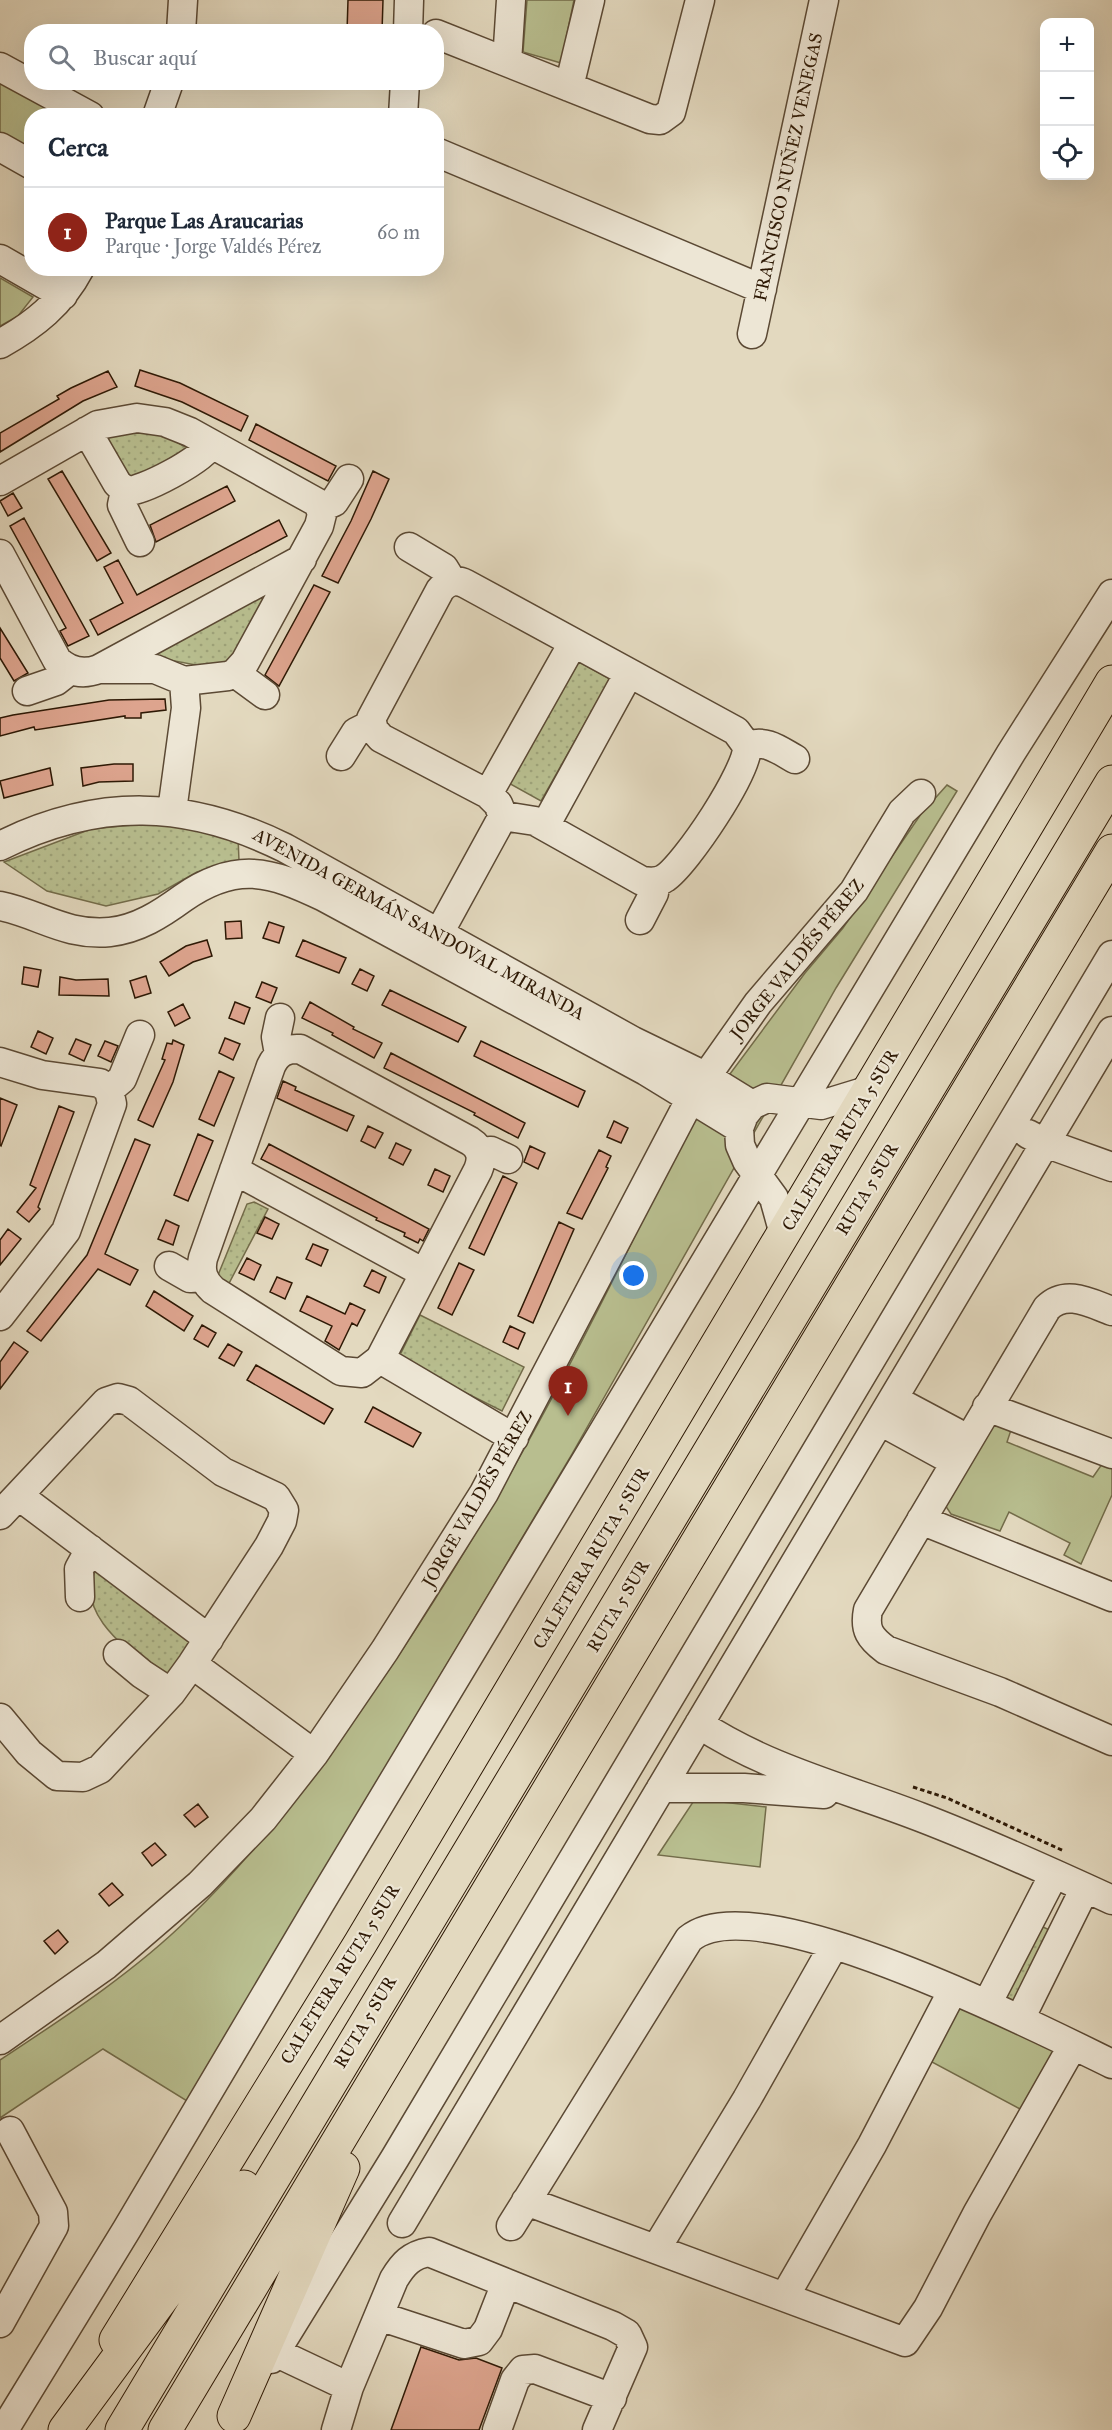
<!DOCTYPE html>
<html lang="es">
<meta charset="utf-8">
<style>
body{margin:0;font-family:"IM FELL Great Primer",serif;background:#f6f6f7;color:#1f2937}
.controls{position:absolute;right:18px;top:18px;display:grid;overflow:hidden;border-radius:12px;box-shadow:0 6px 24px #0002}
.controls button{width:54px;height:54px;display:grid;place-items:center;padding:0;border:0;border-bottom:2px solid #e0e1e3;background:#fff;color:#1f2937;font:30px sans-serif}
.you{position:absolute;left:634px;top:1276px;width:21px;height:21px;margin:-15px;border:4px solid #fff;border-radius:50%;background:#1a73e8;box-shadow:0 0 0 9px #1a73e833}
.badge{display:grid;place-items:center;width:39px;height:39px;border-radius:50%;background:#8f2418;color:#fff;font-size:20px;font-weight:700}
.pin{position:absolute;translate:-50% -50px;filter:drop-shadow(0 2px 3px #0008)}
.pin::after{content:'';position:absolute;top:32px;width:21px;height:18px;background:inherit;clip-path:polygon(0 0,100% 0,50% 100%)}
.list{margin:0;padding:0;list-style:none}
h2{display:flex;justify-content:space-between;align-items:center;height:78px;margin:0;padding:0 24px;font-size:26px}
h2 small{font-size:20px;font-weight:400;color:#747a83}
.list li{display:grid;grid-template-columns:39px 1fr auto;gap:18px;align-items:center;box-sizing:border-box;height:90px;padding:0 24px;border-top:2px solid #e0e1e3}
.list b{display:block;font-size:22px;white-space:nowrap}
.list p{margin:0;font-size:20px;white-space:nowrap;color:#747a83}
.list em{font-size:20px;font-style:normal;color:#747a83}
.icon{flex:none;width:33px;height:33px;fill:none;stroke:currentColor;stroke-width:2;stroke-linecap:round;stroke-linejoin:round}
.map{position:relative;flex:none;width:1112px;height:2430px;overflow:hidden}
.search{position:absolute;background:#fff;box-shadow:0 6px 24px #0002;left:24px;top:24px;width:420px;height:66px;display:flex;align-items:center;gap:15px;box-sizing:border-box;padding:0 21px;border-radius:24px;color:#747a83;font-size:22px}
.panel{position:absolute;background:#fff;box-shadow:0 6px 24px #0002;left:24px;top:108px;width:420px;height:168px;border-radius:24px}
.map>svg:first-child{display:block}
.grass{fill:url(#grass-dots);stroke:#736c4a;stroke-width:1.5}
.park{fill:#b8be8f;stroke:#736c4a;stroke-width:1.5}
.building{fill:#dda48e;stroke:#2e1905;stroke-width:1.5}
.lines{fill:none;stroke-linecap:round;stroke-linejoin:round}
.minor-casing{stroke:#5b4934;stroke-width:31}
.major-casing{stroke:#2e1905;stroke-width:35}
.highway-casing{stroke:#2e1905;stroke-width:35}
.path{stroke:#2e1905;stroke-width:3;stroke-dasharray:4.5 3;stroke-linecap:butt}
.minor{stroke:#ede6d5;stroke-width:28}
.major{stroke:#e3d9bf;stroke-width:33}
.highway{stroke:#e3d9bf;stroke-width:33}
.labels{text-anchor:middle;stroke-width:4.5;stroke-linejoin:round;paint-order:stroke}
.street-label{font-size:18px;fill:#2e1905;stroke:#ede6d5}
</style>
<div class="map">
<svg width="1112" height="2430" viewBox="0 0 1112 2430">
<defs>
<pattern id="grass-dots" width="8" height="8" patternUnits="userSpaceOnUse" patternTransform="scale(1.5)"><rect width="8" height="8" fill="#b8be8f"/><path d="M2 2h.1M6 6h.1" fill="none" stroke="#9ea37a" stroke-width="1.8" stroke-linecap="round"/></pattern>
</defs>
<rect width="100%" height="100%" fill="#e3d9bf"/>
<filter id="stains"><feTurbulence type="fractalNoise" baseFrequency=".00333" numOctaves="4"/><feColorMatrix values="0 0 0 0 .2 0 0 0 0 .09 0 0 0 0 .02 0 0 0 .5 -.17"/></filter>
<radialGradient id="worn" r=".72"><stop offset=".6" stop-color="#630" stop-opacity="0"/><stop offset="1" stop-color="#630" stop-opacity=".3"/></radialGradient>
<!-- grass -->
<path class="grass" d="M125,429L159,432L189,449L131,480L104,439Z
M270,588L242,650L222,670L143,655Z
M574,659L610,679L541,801L505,781Z
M174,821L238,836L239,861L197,872L158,894L106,906L47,891L4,862L91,829Z
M254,1202L268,1209L226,1289L216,1280L247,1204Z
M420,1315L524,1367L502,1411L398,1359Z
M98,1566L192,1641L168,1682C137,1656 68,1614 98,1566Z
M1043,1927L1054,1932L1018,2006L999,1997L1020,1953Z"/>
<!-- park -->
<path class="park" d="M527,0H574L561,63L523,52Z
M0,79L66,115L32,116L31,152L0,135Z
M0,278L33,297L18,316L0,326Z
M947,785L957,791L836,988L572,1454L187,2101L103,2049L0,2118V2060C65,2017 133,1973 189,1918C252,1857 304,1789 355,1718C483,1540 582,1347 677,1150L692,1125L805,973L843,928L921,814Z
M1001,1422L1012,1427L1007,1442L1093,1477L1102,1464L1112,1467V1495L1081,1564L1064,1555L1070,1543L1009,1512L1000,1531L951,1514L945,1505L991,1428Z
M695,1799L766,1807L760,1867L658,1855Z
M971,2005L1052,2045L1054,2056L1022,2110L930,2061L956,2010Z"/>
<!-- building -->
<path class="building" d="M348,0H383L382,32H347Z
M140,370L180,383L248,416L241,431L182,402L135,386Z
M108,371L117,387L83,401L0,452V433L59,399L57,396L71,388Z
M256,424L336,466L328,481L249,440Z
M62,471L111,553L97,561L48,479Z
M373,471L389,479L371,519L338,583L322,576L351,521Z
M227,486L235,501L156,542L150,525Z
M13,493L22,508L8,516L0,501Z
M24,518L89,636L68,646L60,631L66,628L10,526Z
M279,520L287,536L98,635L90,620L123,603L104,567L118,560L137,595Z
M314,585L330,592L279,686L265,675Z
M0,628L28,673L14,681L0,658Z
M165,699L166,710L141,713V718H125V716L35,730L34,727L0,736V718L13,715L109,700Z
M114,764H133V781L99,782L83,786L81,768Z
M50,768L53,785L4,798L0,781Z
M241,921L242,938L226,939L225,922Z
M269,922L284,927L279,943L263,938Z
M207,940L212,956L193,962L169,976L160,962L186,946Z
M303,940L346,958L339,973L296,956Z
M24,967L41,970L38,987L22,984Z
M360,969L374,976L367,991L352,984Z
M146,976L151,993L135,998L130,981Z
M60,977L76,980L108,979L109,996L59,995Z
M262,982L277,988L271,1003L256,997Z
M390,990L466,1027L458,1042L382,1005Z
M235,1002L250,1008L244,1024L229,1018Z
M310,1002L354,1027L353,1029L382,1043L374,1058L332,1035L333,1033L302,1018Z
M183,1004L190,1018L175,1026L168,1012Z
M38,1031L53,1038L46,1054L31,1047Z
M225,1038L240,1044L233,1060L219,1053Z
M76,1039L91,1045L84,1061L69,1054Z
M173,1040L184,1045L173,1082L153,1127L138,1120L165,1060L162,1059L167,1043L172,1044Z
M105,1041L118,1046L111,1062L98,1056Z
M481,1041L585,1091L578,1107L474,1056Z
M391,1053L525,1123L518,1138L474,1115L475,1113L384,1068Z
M219,1071L234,1078L214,1126L199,1119Z
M283,1081L296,1087L295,1090L354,1116L347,1131L277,1098Z
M0,1098L17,1105L1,1146L0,1145Z
M59,1106L74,1112L38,1207L40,1209L29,1222L17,1212L36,1188L30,1185Z
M614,1121L628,1128L621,1143L607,1137Z
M368,1126L383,1133L375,1148L361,1141Z
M198,1134L213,1141L188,1201L174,1195Z
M135,1139L150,1145L105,1254L138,1270L130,1285L98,1269L41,1341L27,1331L87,1255Z
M396,1143L411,1150L403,1165L389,1158Z
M269,1144L429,1229L423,1241L420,1239L418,1243L404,1236L405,1233L376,1220L377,1218L261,1159Z
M530,1146L545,1153L538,1169L524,1162Z
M599,1150L611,1156L606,1167L608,1168L582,1219L567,1213Z
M435,1169L450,1176L443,1192L428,1185Z
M503,1176L517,1183L484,1255L469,1248Z
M265,1217L279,1224L272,1239L257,1233Z
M166,1220L179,1226L173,1245L158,1239Z
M559,1222L574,1229L533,1323L518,1316Z
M8,1229L21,1239L0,1265V1240Z
M313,1244L328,1250L321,1266L306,1259Z
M247,1258L261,1265L254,1280L239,1273Z
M459,1263L474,1270L452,1315L438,1308Z
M372,1270L386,1277L379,1293L364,1286Z
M277,1277L292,1283L285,1299L270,1292Z
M154,1291L193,1316L184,1331L146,1306Z
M307,1296L345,1314L350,1303L365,1310L357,1326L352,1323L339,1350L325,1341L332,1326L300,1311Z
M202,1325L216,1333L208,1347L194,1339Z
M510,1326L525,1333L518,1349L503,1342Z
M14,1342L28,1352L0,1389V1362Z
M228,1344L242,1352L234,1366L219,1358Z
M256,1365L333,1409L324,1424L247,1380Z
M373,1407L421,1433L413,1447L365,1422Z
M198,1804L208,1817L195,1827L184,1815Z
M155,1843L166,1855L152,1866L142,1853Z
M112,1883L123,1895L109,1906L99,1894Z
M58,1930L68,1942L55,1954L44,1941Z
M421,2347L459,2360L476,2358L502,2368L479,2430H391Z"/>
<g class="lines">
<!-- minor casing -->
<g class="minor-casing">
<path id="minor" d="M181,32L183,0
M408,32L409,0
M436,34L650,119L660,120L671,112L700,0
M507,62L511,0
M0,67L90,116
M569,87L590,0
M157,116L169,82
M403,116L405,82
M0,147L32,165
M436,152L762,289
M0,259L63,295
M752,334L824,0
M0,344C34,325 61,304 80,268
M87,431L117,483L125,491C141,493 204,459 211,444
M0,481L98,425L137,418L165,422L190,432L318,503L322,514L319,526L245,662L235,673L228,676L184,681L155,669H99
M125,491L122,505L140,542
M320,508L334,502L349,479
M409,547L444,568L452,581
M0,554L57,660C69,672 83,675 99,669L302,559
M235,673L265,695
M27,691L56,681L70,670
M747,746C766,739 779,750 795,759
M341,756L356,732L372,724
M488,794L573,643
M172,811L186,708L184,681
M545,826L629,673
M0,846C98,797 188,800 285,848L633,1041L705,1076L752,1105
M0,906C40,914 65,936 110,932C138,929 161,914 183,898C236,861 270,871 324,897L646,1071L739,1128
M640,920L654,893L655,882
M439,933L503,816L498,804L488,794L381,738L374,730L371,719L440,590C447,581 456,579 466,584L736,731L747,746C749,770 686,864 665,878C658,883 650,882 642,881L535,821L503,816
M300,1049L470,1141C481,1148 483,1158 478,1170L380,1359L362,1373L341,1371L213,1290C203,1281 200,1271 203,1258L271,1066C277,1053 286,1048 300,1049Z
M279,1054L276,1037L280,1018
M0,1062L42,1075L100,1083L109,1090L112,1104L66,1231L0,1316
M109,1090L122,1079L140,1035
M1028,1134L1045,1143L1112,1167
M480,1152L491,1151L508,1159
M234,1170L424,1273
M784,1234L774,1198L747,1161L740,1145L739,1128L744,1115L752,1105L767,1098L821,1105L870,1090
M169,1266L190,1278L203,1277
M1112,1311C1090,1303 1066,1289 1047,1308L868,1610C864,1630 870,1638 886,1650L1000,1692L1112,1741
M380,1359L514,1438
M893,1399L968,1439
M987,1407L1112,1454
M880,1421L955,1462
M19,1496L209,1639
M0,1515L106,1402L118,1398L129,1401L223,1472L276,1497L284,1510L282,1521L269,1546L192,1664L171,1693L100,1769L83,1777L57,1776L29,1753L0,1718
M921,1520L1112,1597
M80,1597L79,1569L90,1549
M118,1654L142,1674L171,1693
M192,1664L314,1754
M699,1724C767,1769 845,1788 920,1817C985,1842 1049,1871 1112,1900
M661,1788H744L824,1794
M987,2004L1054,1874
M1020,2019L1085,1888
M0,2040L106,1965L200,1884L263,1819L314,1754L385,1650L484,1493L691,1098L758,1003L854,891L902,812L921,794
M526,2201L905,2342L928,2308L977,2214L1073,2045
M402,2223L1112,1031
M511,2226L689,1939C755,1883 1040,2029 1112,2064
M656,2249L747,2099L834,1945
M785,2296L872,2145L953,1990
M379,2316L464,2344L479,2341L488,2329L506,2283
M0,2323L54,2226L53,2212L10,2131
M275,2352L349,2387
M271,2359L395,2158L1112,955
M4,2430L127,2229L319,1905L1011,753L1112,594
M336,2430L349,2387L394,2279C403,2264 411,2255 429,2252L613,2326L627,2334L633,2347L597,2430
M497,2430L515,2380L523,2370L535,2369L612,2398"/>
</g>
<!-- major casing -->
<g class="major-casing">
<path id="major" d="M116,2340L360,1944L1112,682"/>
</g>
<!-- highway casing -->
<g class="highway-casing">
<path id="highway" d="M234,2416L343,2168
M65,2430L244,2187
M122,2430L1112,782
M165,2430L1112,851"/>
</g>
<!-- path -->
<path class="path" d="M913,1787L947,1798L1064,1851"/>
<!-- minor -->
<use href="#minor" class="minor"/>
<!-- major -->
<use href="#major" class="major"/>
<!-- highway -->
<use href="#highway" class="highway"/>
</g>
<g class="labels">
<!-- street labels -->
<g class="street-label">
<text transform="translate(788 167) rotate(-78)" y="6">FRANCISCO NUÑEZ VENEGAS</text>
<text transform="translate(419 924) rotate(29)" y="6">AVENIDA GERMÁN SANDOVAL MIRANDA</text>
<text transform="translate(797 959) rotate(-51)" y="6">JORGE VALDÉS PÉREZ</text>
<text transform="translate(840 1140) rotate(-59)" y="6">CALETERA RUTA 5 SUR</text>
<text transform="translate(867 1189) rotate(-59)" y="6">RUTA 5 SUR</text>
<text transform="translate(477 1499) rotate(-60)" y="6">JORGE VALDÉS PÉREZ</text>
<text transform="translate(591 1558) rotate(-59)" y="6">CALETERA RUTA 5 SUR</text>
<text transform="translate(618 1606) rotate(-59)" y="6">RUTA 5 SUR</text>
<text transform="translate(340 1974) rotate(-58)" y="6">CALETERA RUTA 5 SUR</text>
<text transform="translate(365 2022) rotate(-59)" y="6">RUTA 5 SUR</text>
</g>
</g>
<rect width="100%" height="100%" filter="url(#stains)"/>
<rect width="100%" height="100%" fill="url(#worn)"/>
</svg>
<div class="controls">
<button>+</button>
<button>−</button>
<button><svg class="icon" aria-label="locate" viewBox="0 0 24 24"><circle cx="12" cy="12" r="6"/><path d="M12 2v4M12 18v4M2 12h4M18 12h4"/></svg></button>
</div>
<div class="you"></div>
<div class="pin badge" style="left:568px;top:1416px">1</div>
<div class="search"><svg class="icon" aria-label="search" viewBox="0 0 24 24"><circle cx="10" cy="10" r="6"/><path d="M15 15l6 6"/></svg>Buscar aquí</div>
<section class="panel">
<h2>Cerca<small></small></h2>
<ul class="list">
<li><span class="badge">1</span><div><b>Parque Las Araucarias</b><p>Parque · Jorge Valdés Pérez</p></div><em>60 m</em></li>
</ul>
</section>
</div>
